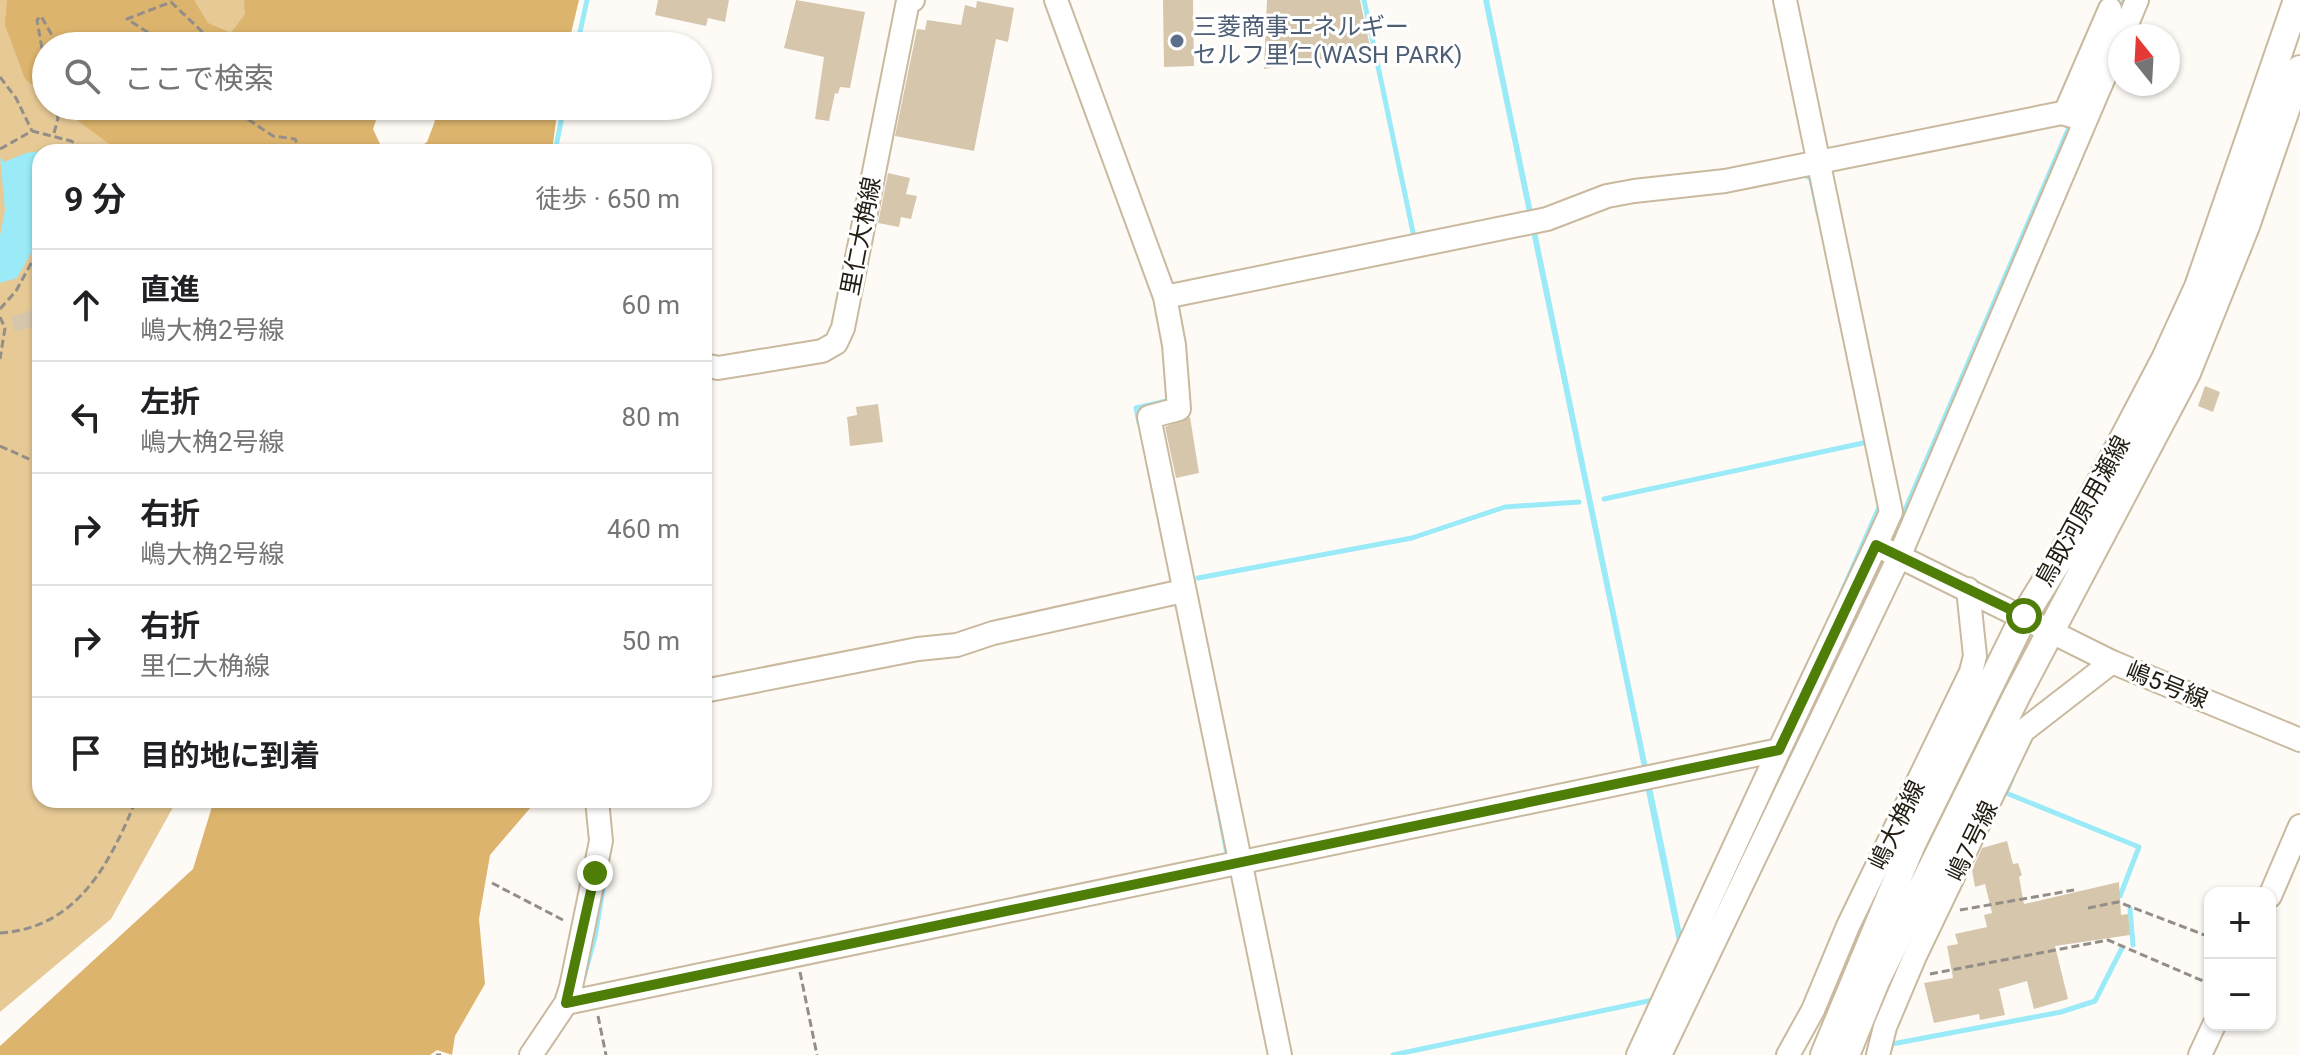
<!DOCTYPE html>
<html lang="ja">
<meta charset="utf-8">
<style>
body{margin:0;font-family:Roboto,"Noto Sans JP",sans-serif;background:#f6f6f6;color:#202124}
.controls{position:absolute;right:24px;bottom:24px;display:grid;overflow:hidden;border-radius:16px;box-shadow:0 2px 6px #0004}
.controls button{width:72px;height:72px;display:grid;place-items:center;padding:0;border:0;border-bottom:2px solid #e0e0e0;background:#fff;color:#202124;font:40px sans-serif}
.compass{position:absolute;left:2108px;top:24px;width:72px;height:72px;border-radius:50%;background:#fff;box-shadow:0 2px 6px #0004;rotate:342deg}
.stop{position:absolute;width:24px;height:24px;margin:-18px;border:6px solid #4f7e08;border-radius:50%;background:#fff}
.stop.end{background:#4f7e08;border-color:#fff;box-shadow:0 2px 8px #0008}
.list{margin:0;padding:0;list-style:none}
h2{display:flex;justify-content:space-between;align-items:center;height:104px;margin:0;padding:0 32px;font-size:34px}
h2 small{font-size:26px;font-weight:400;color:#757577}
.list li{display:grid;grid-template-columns:52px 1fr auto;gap:24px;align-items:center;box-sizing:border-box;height:112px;padding:0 32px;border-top:2px solid #e0e0e0}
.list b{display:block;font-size:30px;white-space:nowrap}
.list p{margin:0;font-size:26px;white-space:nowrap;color:#757577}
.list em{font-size:26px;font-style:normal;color:#757577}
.icon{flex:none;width:44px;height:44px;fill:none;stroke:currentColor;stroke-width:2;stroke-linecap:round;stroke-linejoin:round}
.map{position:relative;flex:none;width:2300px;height:1055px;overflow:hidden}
.search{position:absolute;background:#fff;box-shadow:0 2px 6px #0004;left:32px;top:32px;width:680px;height:88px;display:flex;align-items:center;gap:20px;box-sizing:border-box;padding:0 28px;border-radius:44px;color:#757577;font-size:30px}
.panel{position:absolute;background:#fff;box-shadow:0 2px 6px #0004;left:32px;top:144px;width:680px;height:664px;border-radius:24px}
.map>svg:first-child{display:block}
.green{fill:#e6c995}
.forest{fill:#dcb46d}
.water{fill:#9aeaf8}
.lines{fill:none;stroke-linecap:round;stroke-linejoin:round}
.stream{stroke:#9aeaf8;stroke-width:5}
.building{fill:#d6c7ac}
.minor-casing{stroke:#c9b99f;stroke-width:26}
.major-casing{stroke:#c9b99f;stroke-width:30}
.path{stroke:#938e87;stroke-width:3;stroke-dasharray:8 4;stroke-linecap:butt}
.minor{stroke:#fff;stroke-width:22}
.major{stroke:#fff;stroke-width:26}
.route{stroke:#4f7e08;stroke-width:10}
.service-dot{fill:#5c6f8a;stroke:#fff;stroke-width:3}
.labels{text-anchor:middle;stroke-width:6;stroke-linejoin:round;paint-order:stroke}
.service-label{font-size:24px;fill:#4e5e75;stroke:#fff;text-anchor:start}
.street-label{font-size:24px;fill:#241e14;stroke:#fff}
</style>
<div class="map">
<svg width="2300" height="1055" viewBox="0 0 2300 1055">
<rect width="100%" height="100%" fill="#fefbf6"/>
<!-- green -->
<path class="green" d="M0,0H326L305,46H46V106H277L256,152H40V800H177L111,919L0,1012Z"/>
<!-- forest -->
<path class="forest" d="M7,0H194L208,23L231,33L245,14L244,0H579L568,46H46V96L25,79L5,25Z
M58,106H381L373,129L381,146L404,152H120Z
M420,106H558L552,152H413L427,142L435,121Z
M214,800H537L490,855L479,919L485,984L455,1036L452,1055L437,1050L430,1055H0V1046L193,869Z"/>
<!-- water -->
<path class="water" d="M1483,0H1489L1670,874L1683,940L1678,946L1646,791L1620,794L1646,787Z
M2121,0H2129L1895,544L1658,1055L1721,893L1889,541Z
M58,149L69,152H40V231L33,238L35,246L17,278L0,283V236L5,210L0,157L4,162L26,153Z"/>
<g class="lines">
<!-- stream -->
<path class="stream" d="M1364,0L1414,237
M577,46L587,0
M555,152L564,106
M1802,173L1811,179L1818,213
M1139,423L1136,408L1171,400
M1604,499L1863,443
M1198,578L1412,538L1505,507L1579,502
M1841,594L1880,505
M2012,779L2006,793L2139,847L2120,896
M1216,796L1227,854
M2130,909L2133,945
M2270,915L2276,901
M584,977L595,937L605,877
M1890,1050L1892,1044L2061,1012L2095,1001L2122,948
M1393,1055L1653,1000"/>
</g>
<!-- building -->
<path class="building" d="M658,0H729L725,22L708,18L706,26L655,15Z
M796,0L865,12L850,88L840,87L838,94L835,93L829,121L815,119L824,57L784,48Z
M1163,0H1193L1194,66L1164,67Z
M1267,0H1360L1371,51L1264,69Z
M977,1L1014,8L1008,42L996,39L974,151L895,136L917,29L925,30L927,20L961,25L965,5L976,8Z
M888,173L910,178L906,194L917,196L911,219L901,217L899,227L878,223Z
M40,307V325L15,332L11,317Z
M2205,386L2220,392L2213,412L2198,406Z
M878,404L883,442L850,446L847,417L857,415L856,407Z
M1190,417L1199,473L1176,478L1165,427Z
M2007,841L2013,864L2018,863L2022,875L2019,877L2024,904L2119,882L2121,915L2128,914L2130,935L2055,946L2068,999L2034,1009L2027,981L1999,989L2005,1015L1980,1020L1979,1014L1934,1023L1924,983L1953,978L1947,946L1958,944L1955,934L1987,927L1984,915L1992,913L1985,884L1975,887L1972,870L1982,848Z"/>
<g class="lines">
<!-- minor casing -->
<g class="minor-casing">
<path id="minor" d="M1056,0L1165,297L1174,345L1179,409L1149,417L1280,1055
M1785,0L1891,512L1876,545
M2122,36L2137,0
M2065,113L2110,9
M1165,297L1547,219L1607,196L1634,191L1725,181L2062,113L2085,120
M704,365L718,368L822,351L836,343L843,328L908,1L913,0
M704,691L918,649L957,645L993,633L1183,591
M2270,896L2300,826
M566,1003L1779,750L1876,545L2112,662L2300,740
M531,1055L566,1003L571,987L601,841L597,800
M1638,1055L1779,750
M1660,1055L1899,557L2120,40
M1788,1055L1813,1010L1848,926L1971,672L1975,656L1968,589
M1878,1055L1885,1027L1915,956L2023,731L2112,662
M2200,1055L2214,1025"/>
</g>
<!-- major casing -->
<g class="major-casing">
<path id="major" d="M1824,1055L1912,844L2024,616L2062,555L2165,359L2198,287L2297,0
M1846,1055L1876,981L2016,697L2187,373L2246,226L2300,69"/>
</g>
<!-- path -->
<path class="path" d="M101,46L94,36H104L121,46
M142,46L155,37L127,19L171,2L217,46
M46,72L37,20L41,16L58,46
M0,77L16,98L32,131
M228,106L273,136L295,139L302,152
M54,133L58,118L55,106
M0,149L32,131L71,141L89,152
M0,309L16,291L40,247
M0,317L5,328L0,359
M0,446L40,464
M492,883L563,920
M2088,908L2118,902L2210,937
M1960,910L2074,890
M0,933C78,928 110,863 136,800
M800,972L817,1055
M1930,974L2108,940L2210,984
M598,1016L606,1055
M436,1055H441"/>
<!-- minor -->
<use href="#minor" class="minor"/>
<!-- major -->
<use href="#major" class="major"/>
</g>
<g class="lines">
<!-- route -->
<path class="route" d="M595,873L566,1003L1779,750L1876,545L2024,616"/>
</g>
<!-- markers -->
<circle class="service-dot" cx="1177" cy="41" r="8"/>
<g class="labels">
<!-- service labels -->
<g class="service-label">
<text x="1193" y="35">三菱商事エネルギー<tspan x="1193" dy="28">セルフ里仁(WASH PARK)</tspan></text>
</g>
<!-- street labels -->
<g class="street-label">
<text transform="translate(861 236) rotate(-79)" y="8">里仁大桷線</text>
<text transform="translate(2083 511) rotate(-61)" y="8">鳥取河原用瀬線</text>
<text transform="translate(2167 685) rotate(22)" y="8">嶋5号線</text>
<text transform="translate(1897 825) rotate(-64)" y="8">嶋大桷線</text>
<text transform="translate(1972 841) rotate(-64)" y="8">嶋7号線</text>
</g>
</g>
</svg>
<div class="controls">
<button>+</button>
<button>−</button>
</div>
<svg class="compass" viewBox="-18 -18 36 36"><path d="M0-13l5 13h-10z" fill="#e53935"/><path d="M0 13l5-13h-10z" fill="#757577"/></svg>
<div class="stop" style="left:2024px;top:616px"></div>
<div class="stop end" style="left:595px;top:873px"></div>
<div class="search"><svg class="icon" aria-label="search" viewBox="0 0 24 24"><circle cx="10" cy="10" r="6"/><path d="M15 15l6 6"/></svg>ここで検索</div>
<section class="panel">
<h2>9 分<small>徒歩 · 650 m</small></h2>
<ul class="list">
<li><svg class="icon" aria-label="ahead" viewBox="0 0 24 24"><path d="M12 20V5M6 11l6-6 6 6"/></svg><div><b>直進</b><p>嶋大桷2号線</p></div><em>60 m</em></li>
<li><svg class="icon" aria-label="left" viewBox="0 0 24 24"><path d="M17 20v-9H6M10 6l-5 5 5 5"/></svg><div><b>左折</b><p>嶋大桷2号線</p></div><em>80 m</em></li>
<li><svg class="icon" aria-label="right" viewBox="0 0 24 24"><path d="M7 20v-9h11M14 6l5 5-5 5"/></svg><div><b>右折</b><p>嶋大桷2号線</p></div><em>460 m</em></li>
<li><svg class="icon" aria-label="right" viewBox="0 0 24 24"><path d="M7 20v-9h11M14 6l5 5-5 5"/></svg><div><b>右折</b><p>里仁大桷線</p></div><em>50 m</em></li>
<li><svg class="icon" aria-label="arrive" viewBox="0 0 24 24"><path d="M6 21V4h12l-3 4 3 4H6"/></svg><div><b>目的地に到着</b></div></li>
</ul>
</section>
</div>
